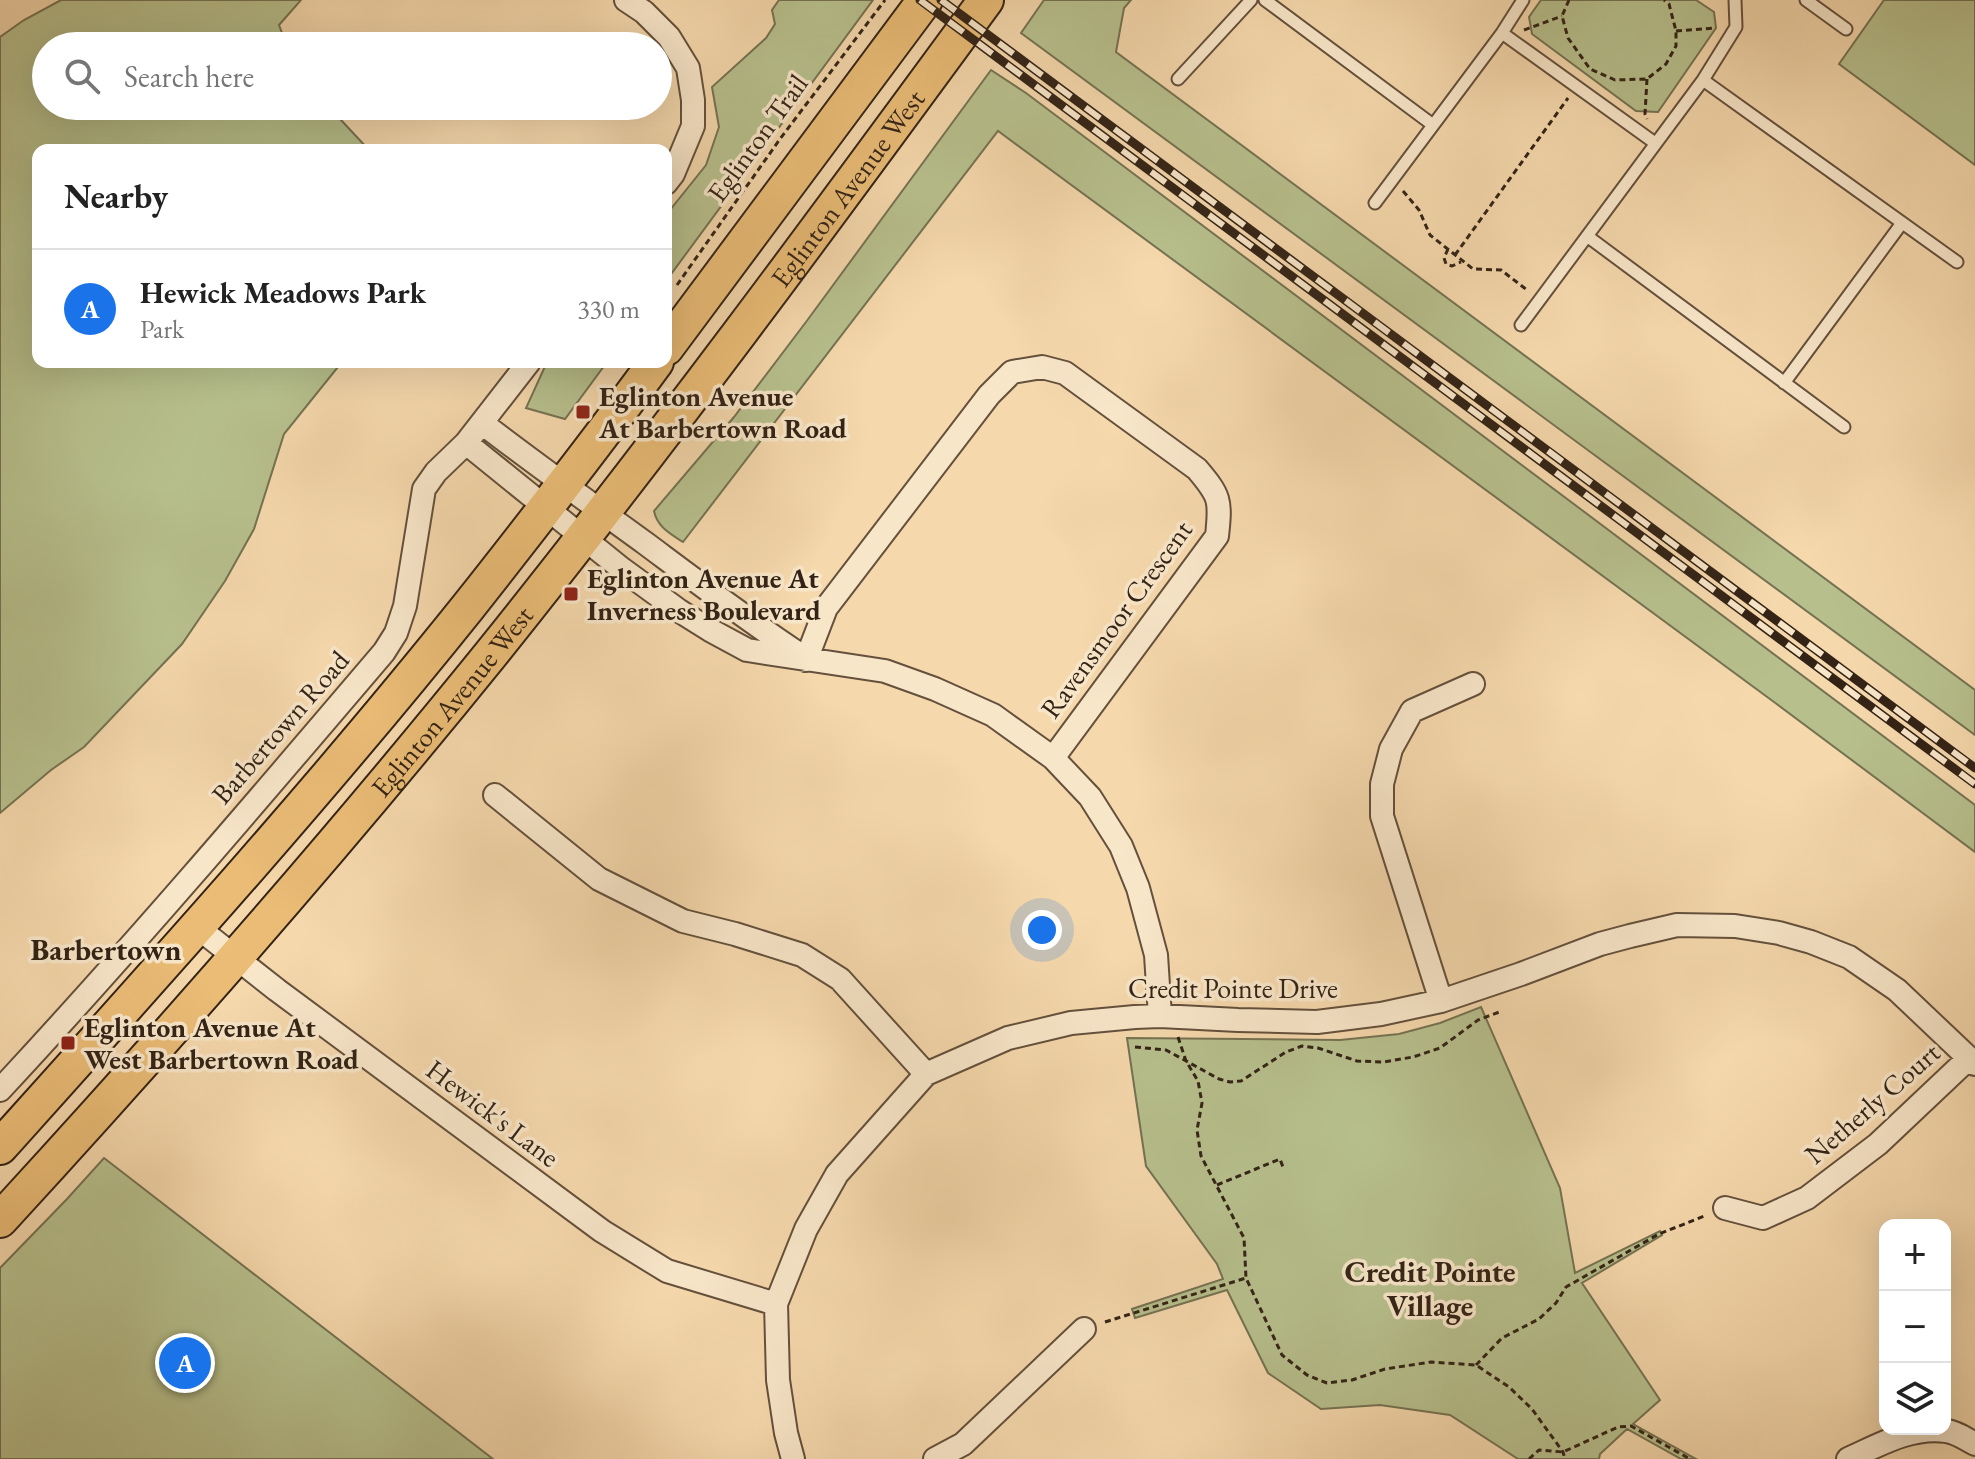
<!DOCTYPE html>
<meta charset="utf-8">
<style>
body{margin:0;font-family:"EB Garamond",serif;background:#f2f2f2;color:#222}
.controls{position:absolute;right:24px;bottom:24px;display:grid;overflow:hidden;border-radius:16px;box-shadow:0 8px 32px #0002}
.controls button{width:72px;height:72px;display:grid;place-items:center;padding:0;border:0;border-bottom:2px solid #e0e0e0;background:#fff;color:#222;font:40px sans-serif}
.you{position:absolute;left:1042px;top:930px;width:28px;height:28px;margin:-20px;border:6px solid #fff;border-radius:50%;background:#1a73e8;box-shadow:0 0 0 12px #1a73e833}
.badge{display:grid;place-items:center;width:52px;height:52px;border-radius:50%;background:#1a73e8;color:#fff;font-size:26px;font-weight:700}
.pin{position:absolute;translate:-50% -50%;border:4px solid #fff;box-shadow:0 2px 8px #0006}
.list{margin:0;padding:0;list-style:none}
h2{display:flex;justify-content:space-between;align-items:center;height:104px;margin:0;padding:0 32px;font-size:34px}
h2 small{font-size:26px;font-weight:400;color:#767676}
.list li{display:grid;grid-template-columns:52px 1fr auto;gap:24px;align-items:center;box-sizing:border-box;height:120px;padding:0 32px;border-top:2px solid #e0e0e0}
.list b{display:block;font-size:30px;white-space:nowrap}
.list p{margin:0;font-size:26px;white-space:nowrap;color:#767676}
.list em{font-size:26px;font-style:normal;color:#767676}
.icon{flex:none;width:44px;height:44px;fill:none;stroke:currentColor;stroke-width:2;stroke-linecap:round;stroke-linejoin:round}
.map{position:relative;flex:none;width:1975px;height:1459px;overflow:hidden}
.search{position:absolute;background:#fff;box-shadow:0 8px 32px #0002;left:32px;top:32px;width:640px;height:88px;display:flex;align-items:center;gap:20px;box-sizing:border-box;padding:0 28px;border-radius:44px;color:#767676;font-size:30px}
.panel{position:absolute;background:#fff;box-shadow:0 8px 32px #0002;left:32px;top:144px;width:640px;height:224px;border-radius:16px}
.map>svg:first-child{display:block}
.green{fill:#b7c08d;stroke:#757252;stroke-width:2}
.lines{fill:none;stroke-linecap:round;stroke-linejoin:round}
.service-casing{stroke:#64503c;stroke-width:15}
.minor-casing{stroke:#64503c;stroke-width:26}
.primary-casing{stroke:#332316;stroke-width:38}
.path{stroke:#332316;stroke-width:3;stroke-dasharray:6 4;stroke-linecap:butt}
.service{stroke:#f8e6c9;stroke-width:11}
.minor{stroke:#f8e6c9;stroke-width:22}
.primary{stroke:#eabc76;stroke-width:34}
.rail-casing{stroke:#332316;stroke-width:9}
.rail{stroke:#f8e6c9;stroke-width:6;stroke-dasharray:18;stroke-linecap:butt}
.poi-dot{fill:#8f2418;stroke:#f8e6c9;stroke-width:3}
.labels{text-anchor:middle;stroke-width:7;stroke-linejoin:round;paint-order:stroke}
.street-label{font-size:28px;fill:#332316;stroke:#f8e6c9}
.poi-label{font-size:28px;font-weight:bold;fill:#332316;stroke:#f8e6c9;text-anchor:start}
.neighbourhood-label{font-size:30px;font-weight:bold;fill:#332316;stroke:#f8e6c9}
</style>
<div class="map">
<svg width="1975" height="1459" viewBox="0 0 1975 1459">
<rect width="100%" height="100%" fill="#f5d8ac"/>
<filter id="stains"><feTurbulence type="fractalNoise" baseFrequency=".0025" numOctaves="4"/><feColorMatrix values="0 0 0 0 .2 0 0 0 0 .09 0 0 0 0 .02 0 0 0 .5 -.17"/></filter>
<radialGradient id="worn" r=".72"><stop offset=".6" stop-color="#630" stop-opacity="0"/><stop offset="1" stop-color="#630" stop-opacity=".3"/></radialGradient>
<!-- green -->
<path class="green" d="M61,0H301L279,25L287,46H46V106H328L369,150H38V362H342L284,434L254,529L225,581L182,644L84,747L51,770L0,813V37L24,20Z
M779,0H873L666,281V215L706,165L719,127L712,87L766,38L775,24L772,10Z
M1044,0H1131L1124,8L1116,52L1975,690V735L1021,33Z
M1541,0H1696L1714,12L1716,28L1658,112L1636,111L1532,34L1529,17Z
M1884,0H1975V165L1839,64Z
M991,70L1026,93L1975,805V852L1774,702L998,131L683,542C671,534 657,527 654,511L734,417L806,322Z
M547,362H607L565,419L526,408Z
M1481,1007L1560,1188L1575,1273L1660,1231L1662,1235L1582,1283L1660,1400L1633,1424L1696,1459H1681L1627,1429L1600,1454L1599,1459H1518L1450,1415L1380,1405L1321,1409L1268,1373L1227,1290L1135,1318L1132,1309L1223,1279L1217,1264L1146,1166L1127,1038L1340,1040L1399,1034L1440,1023Z
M104,1158L493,1459H0V1268L67,1199Z"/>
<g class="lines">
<!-- service casing -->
<g class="service-casing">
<path id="service" d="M1265,0L1433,125
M1806,0L1846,29
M1502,33L1655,143
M1178,79L1251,0
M1703,80L1957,262
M1375,203L1502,33L1523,0
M1587,236L1844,427
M1521,325L1703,80L1736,27L1735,0
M1784,383L1902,223"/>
</g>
<!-- minor casing -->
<g class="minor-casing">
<path id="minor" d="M626,0L644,12L669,37L688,68L693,100V126L673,174L666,183
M482,423C535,464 590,503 645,543C696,581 746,619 799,654
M466,443L622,569L678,610L710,630L747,650L885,671L935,689L993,715L1053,758L1090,797L1121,846L1138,888L1156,955L1160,1016
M806,660L826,608L989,395L1012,372L1042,367L1065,373L1197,469C1220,496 1221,500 1217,536L1053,758
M495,795L599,879L683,921L735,934L802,955L840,979L926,1074
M197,927L277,990L602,1231L667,1271L776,1304
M1441,1001L1382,816V784L1391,749L1412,711L1473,684
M0,1090C132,948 258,800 384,652L396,633L405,606L424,489L436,472L466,443L529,362
M1725,1208L1763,1218L1807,1198L1878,1144L1969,1058
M793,1459L786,1433L778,1380L776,1304L806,1229L837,1174L926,1074L1008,1038L1071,1023L1135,1017L1160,1016L1238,1020L1317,1022L1381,1014L1441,1001L1521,974L1600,944L1630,936L1677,925L1735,926L1779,933L1811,942L1849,957L1897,990L1975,1064
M935,1459L963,1444L1084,1329
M1848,1459C1879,1445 1911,1426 1946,1431C1956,1432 1966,1439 1975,1444"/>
</g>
<!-- primary casing -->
<g class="primary-casing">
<g id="primary">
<path d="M666,348L925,0"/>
<path d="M0,1147C159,970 319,793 468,607C532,526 595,445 656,362"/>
<path id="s1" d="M0,1220C169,1036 334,848 491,654C662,441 824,221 986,0"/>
</g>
</g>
<!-- path -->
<path class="path" d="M1569,0L1562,16L1568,38L1590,69L1615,80L1647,79L1666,64L1676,46V31L1669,4L1664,0
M1524,30L1562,16
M1676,31L1716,28
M1647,79L1645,114L1647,119
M1403,191L1419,210L1430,235L1473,269L1501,270L1527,290
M1448,249L1444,258L1446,264L1452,266L1461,262
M1455,255L1568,98
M677,285L780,139L885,0
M1178,1037L1186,1061L1198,1081L1202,1103L1197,1130L1201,1156L1244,1238L1246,1278L1282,1355L1307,1375L1327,1383L1352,1380L1385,1369L1431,1362L1476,1365L1509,1387L1532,1409L1563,1452L1565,1459
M1135,1047L1166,1050L1219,1079L1230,1082L1241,1081L1286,1052L1302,1046L1318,1048L1357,1061L1383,1062L1413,1057L1440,1048L1478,1020L1502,1011
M1217,1185L1280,1159L1284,1170
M1105,1322L1246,1278
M1476,1365L1502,1338L1539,1319L1556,1303L1566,1287L1659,1234L1707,1215
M1529,1459L1539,1450L1563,1452L1618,1427L1631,1426L1690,1459"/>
<!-- service -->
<use href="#service" class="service"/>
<!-- minor -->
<use href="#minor" class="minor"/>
<!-- primary -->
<use href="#primary" class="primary"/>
<!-- rail casing -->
<g class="rail-casing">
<path id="rail" d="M920,0L1975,784
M941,0L1975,768"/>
</g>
<!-- rail -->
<use href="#rail" class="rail"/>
</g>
<!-- markers -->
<g class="poi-dot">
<rect x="575" y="404" width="16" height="16" rx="4"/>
<rect x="563" y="586" width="16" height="16" rx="4"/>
<rect x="60" y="1035" width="16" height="16" rx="4"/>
</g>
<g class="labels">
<!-- street labels -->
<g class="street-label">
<text transform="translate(757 138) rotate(-54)" y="10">Eglinton Trail</text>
<text dy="10" stroke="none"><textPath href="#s1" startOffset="1336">Eglinton Avenue West</textPath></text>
<text transform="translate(1116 619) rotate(-54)" y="10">Ravensmoor Crescent</text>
<text dy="10" stroke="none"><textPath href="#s1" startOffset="688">Eglinton Avenue West</textPath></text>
<text transform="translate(280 727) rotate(-49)" y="10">Barbertown Road</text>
<text x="1233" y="998">Credit Pointe Drive</text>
<text transform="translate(1872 1103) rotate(-41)" y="10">Netherly Court</text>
<text transform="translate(493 1113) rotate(37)" y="10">Hewick's Lane</text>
</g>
<!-- poi labels -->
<g class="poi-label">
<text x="599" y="406">Eglinton Avenue<tspan x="599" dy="32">At Barbertown Road</tspan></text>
<text x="587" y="588">Eglinton Avenue At<tspan x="587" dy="32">Inverness Boulevard</tspan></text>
<text x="84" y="1037">Eglinton Avenue At<tspan x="84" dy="32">West Barbertown Road</tspan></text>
</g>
<!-- neighbourhood labels -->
<g class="neighbourhood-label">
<text x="106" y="960">Barbertown</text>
<text x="1430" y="1282">Credit Pointe<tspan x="1430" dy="34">Village</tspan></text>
</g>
</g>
<rect width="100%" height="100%" filter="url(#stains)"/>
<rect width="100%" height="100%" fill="url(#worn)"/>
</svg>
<div class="controls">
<button>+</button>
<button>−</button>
<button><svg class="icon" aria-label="layers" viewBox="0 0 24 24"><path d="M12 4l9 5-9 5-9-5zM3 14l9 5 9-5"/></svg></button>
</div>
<div class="you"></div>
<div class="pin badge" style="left:185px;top:1363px">A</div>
<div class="search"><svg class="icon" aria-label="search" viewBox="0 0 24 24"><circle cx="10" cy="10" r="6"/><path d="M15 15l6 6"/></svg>Search here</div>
<section class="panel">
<h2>Nearby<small></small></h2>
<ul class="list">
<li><span class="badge">A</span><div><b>Hewick Meadows Park</b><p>Park</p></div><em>330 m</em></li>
</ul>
</section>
</div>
